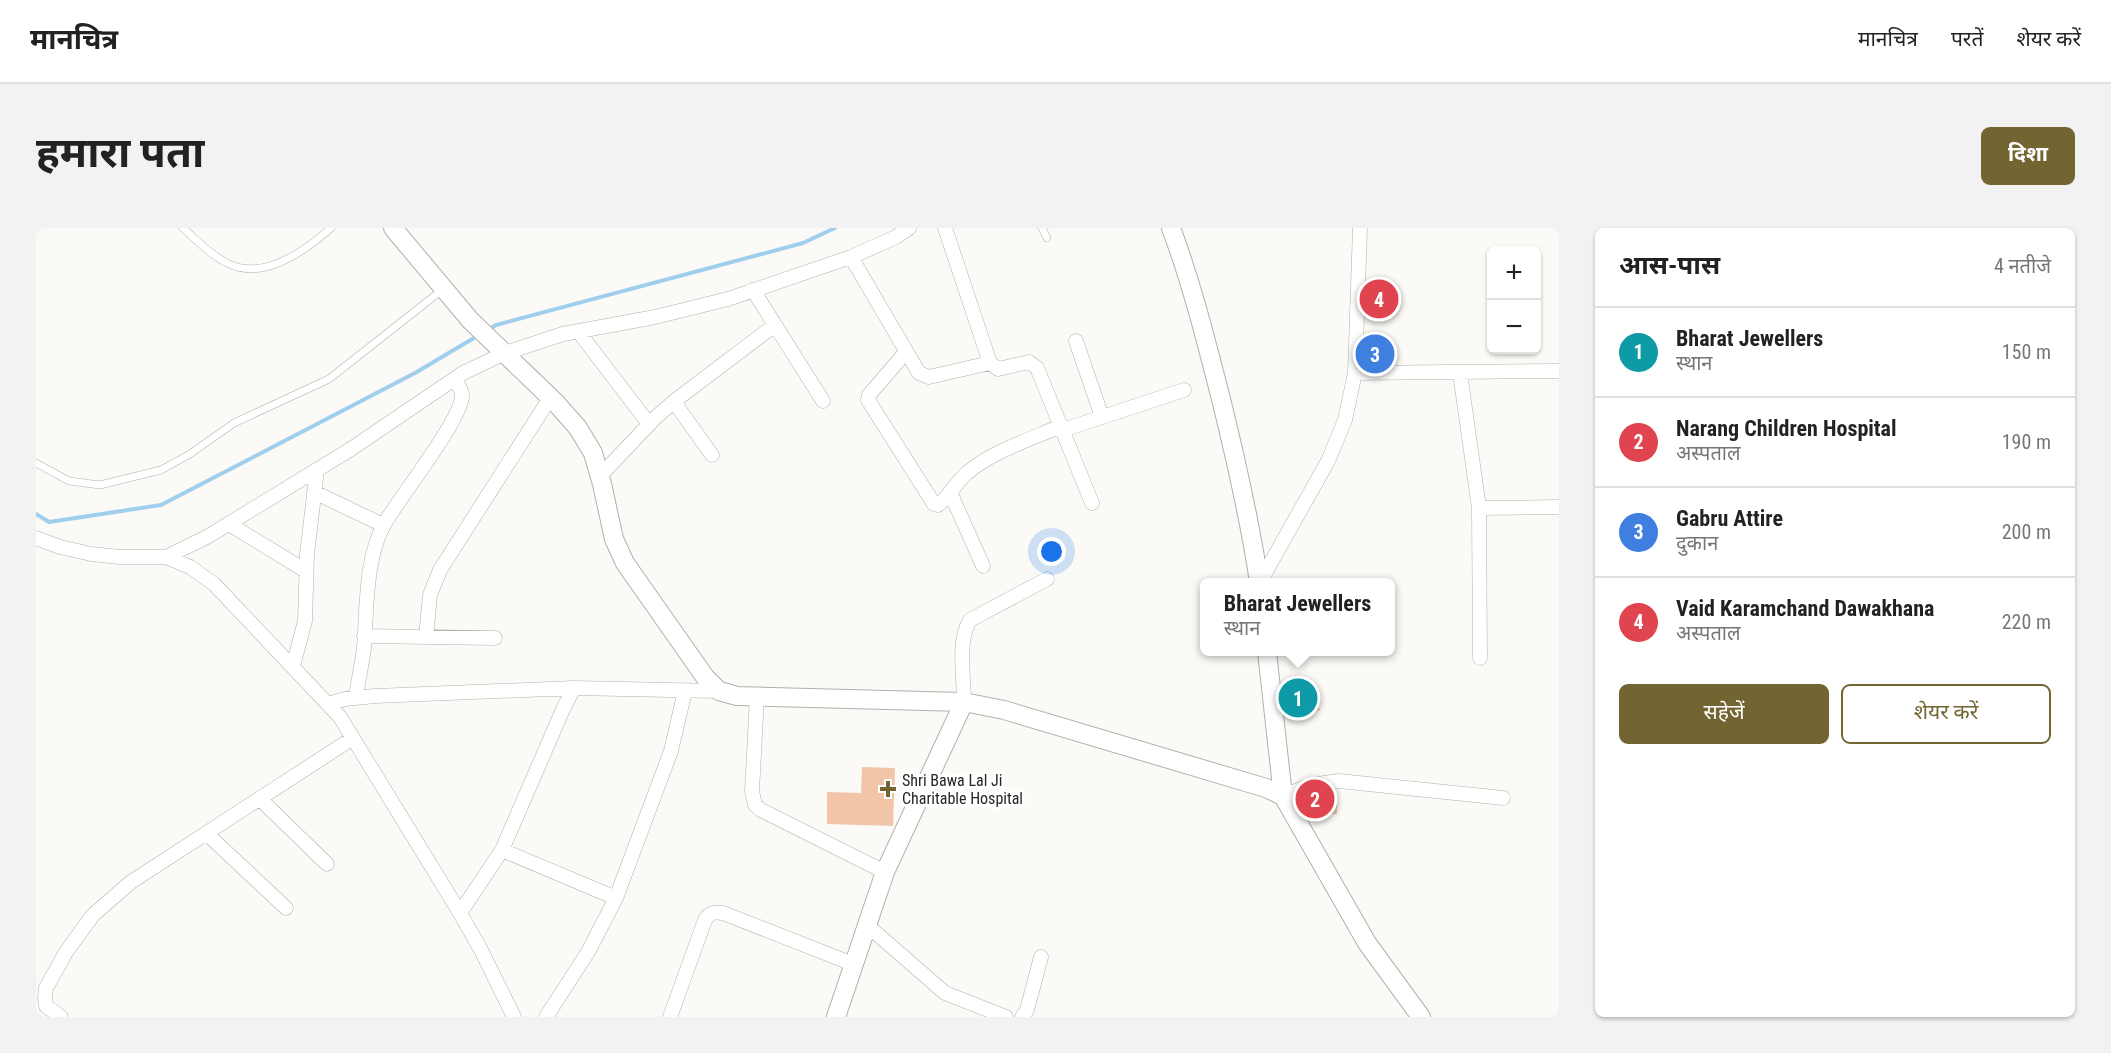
<!DOCTYPE html>
<html lang="hi">
<meta charset="utf-8">
<style>
body{margin:0;font-family:"Roboto Condensed","Noto Sans Devanagari",sans-serif;background:#f2f2f2;color:#222}
.controls{position:absolute;right:18px;top:18px;display:grid;overflow:hidden;border-radius:9px;box-shadow:0 2px 4px #0004}
.controls button{width:54px;height:54px;display:grid;place-items:center;padding:0;border:0;border-bottom:2px solid #e0e0e0;background:#fff;color:#222;font:30px sans-serif}
.you{position:absolute;left:1016px;top:324px;width:21px;height:21px;margin:-15px;border:4px solid #fff;border-radius:50%;background:#1a73e8;box-shadow:0 0 0 9px #1a73e833}
.badge{display:grid;place-items:center;width:39px;height:39px;border-radius:50%;background:#736532;color:#fff;font-size:20px;font-weight:700}
.pin{position:absolute;translate:-50% -50%;border:3px solid #fff;box-shadow:0 2px 6px #0006}
.popup{position:absolute;left:1164px;top:350px;width:195px;height:78px;box-sizing:border-box;display:grid;place-content:center;border-radius:9px;background:#fff;filter:drop-shadow(0 2px 4px #0005);font-size:20px;white-space:nowrap;color:#767676}
.popup b{font-size:22px;color:#222}
.popup::after{content:'';position:absolute;left:50%;top:100%;margin-left:-12px;border:12px solid transparent;border-top-color:#fff}
.list{margin:0;padding:0;list-style:none}
h2{display:flex;justify-content:space-between;align-items:center;height:78px;margin:0;padding:0 24px;font-size:26px}
h2 small{font-size:20px;font-weight:400;color:#767676}
.list li{display:grid;grid-template-columns:39px 1fr auto;gap:18px;align-items:center;box-sizing:border-box;height:90px;padding:0 24px;border-top:2px solid #e0e0e0}
.list b{display:block;font-size:22px;white-space:nowrap}
.list p{margin:0;font-size:20px;white-space:nowrap;color:#767676}
.list em{font-size:20px;font-style:normal;color:#767676}
.actions{display:flex;gap:12px;padding:18px 24px}
.actions a{flex:1;padding:14px 0;border:2px solid #736532;border-radius:9px;text-align:center;font-size:21px;color:#736532}
.actions .main{background:#736532;color:#fff}
.map{position:relative;flex:none;width:1523px;height:789px;overflow:hidden;border-radius:9px}
header{display:flex;align-items:center;gap:36px;box-sizing:border-box;height:84px;padding:0 30px;background:#fff;border-bottom:2px solid #e0e0e0}
header strong{font-size:28px}
nav{display:flex;gap:33px;margin-inline-start:auto;font-size:21px}
.intro{display:flex;align-items:center;justify-content:space-between;box-sizing:border-box;height:144px;padding:0 36px}
h1{margin:0;font-size:42px}
.button{padding:15px 27px;border-radius:9px;background:#736532;color:#fff;font-size:21px;font-weight:700}
main{display:flex;gap:36px;padding:0 36px}
aside{flex:1;background:#fff;border-radius:9px;box-shadow:0 2px 4px #0004}
.map>svg:first-child{display:block}
.lines{fill:none;stroke-linecap:round;stroke-linejoin:round}
.stream{stroke:#a0cfee;stroke-width:4}
.building{fill:#f3c5a8}
.service-casing{stroke:#b1b0ac;stroke-width:8}
.minor-casing{stroke:#b1b0ac;stroke-width:15}
.tertiary-casing{stroke:#b1b0ac;stroke-width:20}
.service{stroke:#fff;stroke-width:7}
.minor{stroke:#fff;stroke-width:14}
.tertiary{stroke:#fff;stroke-width:18}
.poi-dot{fill:#736532;stroke:#fff;stroke-width:2}
.labels{text-anchor:middle;stroke-width:6;stroke-linejoin:round;paint-order:stroke}
.poi-label{font-size:16px;fill:#262624;stroke:#fff;text-anchor:start}
</style>
<header>
<strong>मानचित्र</strong>
<nav><a>मानचित्र</a><a>परतें</a><a>शेयर करें</a></nav>
</header>
<div class="intro"><h1>हमारा पता</h1><a class="button">दिशा</a></div>
<main>
<div class="map">
<svg width="1523" height="789" viewBox="0 0 1523 789">
<rect width="100%" height="100%" fill="#fbfaf6"/>
<g class="lines">
<!-- stream -->
<path class="stream" d="M452,102L460,97L767,15L799,0
M0,286L13,294L125,277L379,145L443,107"/>
</g>
<!-- building -->
<path class="building" d="M1337,62H1348V77H1337Z
M1329,116H1350L1349,136H1328Z
M1246,453L1274,455L1284,482L1262,487H1249Z
M826,539L859,540L857,598L791,596V564L825,565Z
M1301,574V586H1271V575Z"/>
<g class="lines">
<!-- service casing -->
<g class="service-casing">
<path id="service" d="M147,0C161,12 174,27 191,35C227,54 269,23 295,0
M1006,0L1011,10
M0,235L33,253L64,257L125,242L154,226L198,195L293,151L406,62"/>
</g>
<!-- minor casing -->
<g class="minor-casing">
<path id="minor" d="M909,0L954,135L962,141L993,134L1001,140L1056,275
M815,29L883,145L893,149L954,135
M717,62L787,173
M542,103L613,196
M1040,113L1066,189
M870,124L833,167L832,172L898,276L902,277C914,268 920,254 931,245C955,224 995,211 1025,198
M1319,145L1523,143
M1424,145L1443,280L1444,430
M638,174L676,227
M1027,202L1148,162
M564,248L620,189L641,171L739,97
M278,264L347,297
M914,264L947,338
M1443,280L1523,279
M193,296L270,343
M0,310L24,319L55,326L84,329H130L171,309L315,221L427,145L469,125L527,106L619,89L692,71L815,29L860,9L873,0
M130,329L154,339L178,356L304,489L424,685L445,722L478,789
M1224,354L1292,233L1309,192L1319,145L1324,0
M328,408L459,410
M390,409L394,367L404,342L514,170
M257,438L269,393L271,326L281,242
M320,469C322,453 326,436 328,420C331,381 329,329 349,295C363,270 427,190 426,167C426,161 421,156 418,151
M721,469L716,563L719,577L725,582L849,644
M928,474C928,448 921,414 934,392L1011,351
M292,476L309,471L339,468L538,460L683,463
M1247,568L1275,557L1303,553L1467,570
M224,571L291,636
M171,606L250,680
M466,622L580,670
M424,685L466,622L528,479L538,460
M832,698L909,765L970,789
M25,789L10,778L9,770L10,760L30,724L57,687L95,654L317,510
M510,789L552,724L580,670L635,523L649,463
M634,789L669,692C674,684 678,684 687,685L817,736
M986,789L991,782L1005,729"/>
</g>
<!-- tertiary casing -->
<g class="tertiary-casing">
<path id="tertiary" d="M357,0L434,92L519,174L542,200L557,225L566,256L578,311L589,335L669,449L683,463L701,468L928,474L968,482L1230,560L1247,568L1331,715L1385,789
M1135,0C1156,56 1170,113 1185,171C1200,232 1214,293 1223,354
M1231,424L1247,568
M800,789L849,644L928,474"/>
</g>
<!-- service -->
<use href="#service" class="service"/>
<!-- minor -->
<use href="#minor" class="minor"/>
<!-- tertiary -->
<use href="#tertiary" class="tertiary"/>
</g>
<!-- markers -->
<path class="poi-dot" d="M849 552h6v6h6v6h-6v6h-6v-6h-6v-6h6z"/>
<g class="labels">
<!-- poi labels -->
<g class="poi-label">
<text x="866" y="558">Shri Bawa Lal Ji<tspan x="866" dy="18">Charitable Hospital</tspan></text>
</g>
</g>
</svg>
<div class="controls">
<button>+</button>
<button>−</button>
</div>
<div class="you"></div>
<div class="pin badge" style="left:1262px;top:470px;background:#0f9aa8">1</div>
<div class="popup"><b>Bharat Jewellers</b>स्थान</div>
<div class="pin badge" style="left:1279px;top:571px;background:#e0444e">2</div>
<div class="pin badge" style="left:1339px;top:126px;background:#3f7fe0">3</div>
<div class="pin badge" style="left:1343px;top:71px;background:#e0444e">4</div>
</div>
<aside>
<h2>आस-पास<small>4 नतीजे</small></h2>
<ul class="list">
<li><span class="badge" style="background:#0f9aa8">1</span><div><b>Bharat Jewellers</b><p>स्थान</p></div><em>150 m</em></li>
<li><span class="badge" style="background:#e0444e">2</span><div><b>Narang Children Hospital</b><p>अस्पताल</p></div><em>190 m</em></li>
<li><span class="badge" style="background:#3f7fe0">3</span><div><b>Gabru Attire</b><p>दुकान</p></div><em>200 m</em></li>
<li><span class="badge" style="background:#e0444e">4</span><div><b>Vaid Karamchand Dawakhana</b><p>अस्पताल</p></div><em>220 m</em></li>
</ul>
<div class="actions"><a class="main">सहेजें</a><a>शेयर करें</a></div>
</aside>
</main>
